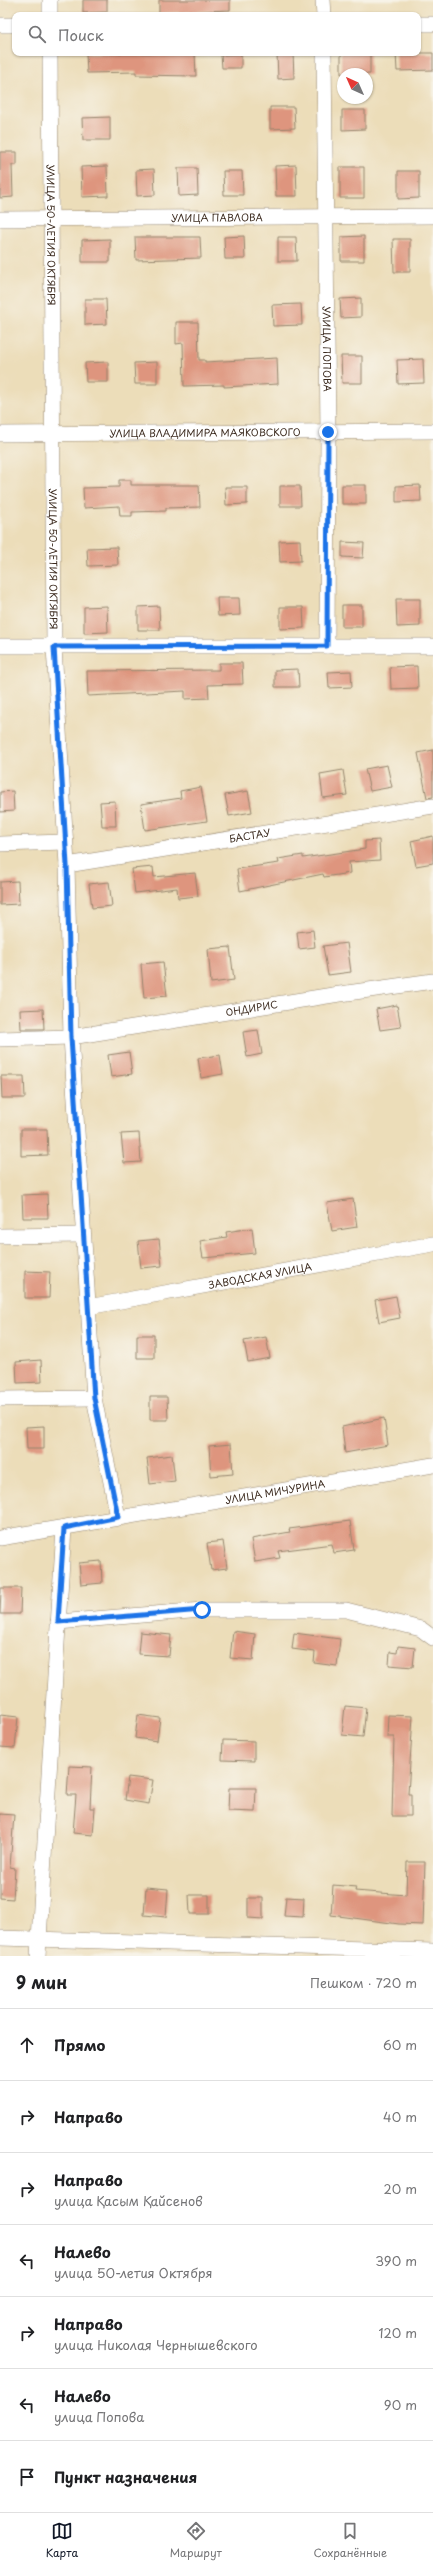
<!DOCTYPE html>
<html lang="ru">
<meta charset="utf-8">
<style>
body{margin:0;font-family:"Playpen Sans",sans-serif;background:#f2f2f2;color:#202124}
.compass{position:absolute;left:337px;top:68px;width:36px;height:36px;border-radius:50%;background:#fff;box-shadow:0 1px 3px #0004;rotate:315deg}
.stop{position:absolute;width:12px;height:12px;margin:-9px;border:3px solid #1a73e8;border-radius:50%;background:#fff}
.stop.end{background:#1a73e8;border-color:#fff;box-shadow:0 1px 4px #0008}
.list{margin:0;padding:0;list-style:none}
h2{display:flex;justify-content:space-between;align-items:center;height:52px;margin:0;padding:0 16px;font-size:17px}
h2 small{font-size:13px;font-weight:400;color:#757577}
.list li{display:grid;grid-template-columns:26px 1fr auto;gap:12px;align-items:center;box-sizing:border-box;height:72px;padding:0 16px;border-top:1px solid #e0e0e0}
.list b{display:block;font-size:15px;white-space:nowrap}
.list p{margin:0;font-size:13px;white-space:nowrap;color:#757577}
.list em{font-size:13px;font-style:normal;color:#757577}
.icon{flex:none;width:22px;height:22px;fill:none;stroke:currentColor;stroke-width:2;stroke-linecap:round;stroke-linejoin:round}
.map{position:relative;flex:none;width:433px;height:1956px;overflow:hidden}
.search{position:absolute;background:#fff;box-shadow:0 1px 3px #0004;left:12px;right:12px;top:12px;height:44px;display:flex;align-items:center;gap:10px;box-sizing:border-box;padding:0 14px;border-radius:8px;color:#757577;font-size:15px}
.sheet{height:556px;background:#fff}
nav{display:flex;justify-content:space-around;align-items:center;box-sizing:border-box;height:56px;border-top:1px solid #e0e0e0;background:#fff;font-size:11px;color:#757577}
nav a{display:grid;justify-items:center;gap:2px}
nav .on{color:#111827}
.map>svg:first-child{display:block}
.building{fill:#de957e}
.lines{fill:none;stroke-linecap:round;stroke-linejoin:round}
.minor-casing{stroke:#94846c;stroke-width:16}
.minor{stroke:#fff;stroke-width:15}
.route{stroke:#1a73e8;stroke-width:5}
.labels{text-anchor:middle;stroke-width:3;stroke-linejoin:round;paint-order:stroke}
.street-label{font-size:10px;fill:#3b2a1e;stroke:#f7f3e8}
</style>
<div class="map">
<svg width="433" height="1956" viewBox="0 0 433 1956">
<rect width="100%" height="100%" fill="#f7f3e8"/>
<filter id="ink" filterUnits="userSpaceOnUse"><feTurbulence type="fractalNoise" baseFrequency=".025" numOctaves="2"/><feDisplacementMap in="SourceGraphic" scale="8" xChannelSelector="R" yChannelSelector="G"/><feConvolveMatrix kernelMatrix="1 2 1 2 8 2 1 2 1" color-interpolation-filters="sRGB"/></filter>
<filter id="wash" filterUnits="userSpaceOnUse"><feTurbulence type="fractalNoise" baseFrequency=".012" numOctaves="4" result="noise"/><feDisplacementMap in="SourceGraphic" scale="16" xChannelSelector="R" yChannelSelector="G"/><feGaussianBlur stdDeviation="0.9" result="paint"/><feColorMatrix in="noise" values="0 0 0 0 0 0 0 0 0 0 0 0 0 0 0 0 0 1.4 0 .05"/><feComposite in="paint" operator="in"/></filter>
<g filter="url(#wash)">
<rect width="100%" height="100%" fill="#ecddb9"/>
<g id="blocks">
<!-- building -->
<path class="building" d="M83,0H107V12L83,13Z
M159,0H230V10L159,13Z
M86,53H195L196,76L136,75V72L87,73Z
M277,53H293L294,78L278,79Z
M341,53H370V74H341Z
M396,53H433V70L397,71Z
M241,54V68H222L221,55Z
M270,107H294L295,128L270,129Z
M342,110H365V129L342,130Z
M110,117V140H83L82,118Z
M0,152H17V165H12L13,197L0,198Z
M296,165L297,196H276L275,166Z
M107,166L108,196L82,197L81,167Z
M340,167H364V198H340Z
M178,168H197L198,195L179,196Z
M154,169L155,195L137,196L136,170Z
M223,171H242L243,195H224Z
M398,171H419V198L398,199Z
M244,236L245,259H225L224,237Z
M364,236V261H341V237Z
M135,237H200L201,258L136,260Z
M278,237H296L297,261H278Z
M110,239V262H82V240Z
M393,239H410V272H394Z
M361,298V317L341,318L340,299Z
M85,299H106L107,324L85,325Z
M301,304L302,325L273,326L272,305Z
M176,322H198L199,360H205V362L277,358L278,384L224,387V385L184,386L183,343L176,344Z
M341,356H362V383H342Z
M423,359L424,383L398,384L397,360Z
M108,362V382H86L85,363Z
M157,362V384H135L134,363Z
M119,480H131V485H199L200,507L166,508V511L132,512V516H120L119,506L84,508L83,488L119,487Z
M342,485H366V504H342Z
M420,485L421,501L396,502V486Z
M280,486H300L301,506H280Z
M225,487H247V504L226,505Z
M300,540L301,561L280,562L279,541Z
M342,542L364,543L363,558L342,557Z
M117,547L118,565L88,566L87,548Z
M217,598H239L240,615L218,616Z
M396,599H420V626L397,627Z
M342,605H362V627H342Z
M107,606L108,632L84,633V607Z
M159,606L160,630H138V607Z
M280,607H303L304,628L280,629Z
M219,663H242L243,684L208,685L209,698L185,699V691L88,696L87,671L219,670Z
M417,666L418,688L391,689L390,667Z
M298,669L299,687H275V670Z
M351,671L352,687L329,688L328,672Z
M433,750V797L427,798L418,753Z
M387,765L392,787L370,791L365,769Z
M343,770L347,795L323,798L320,774Z
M201,787L207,821L145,830L141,804L181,798L180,791Z
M13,791L14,811L0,812V792Z
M248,791L252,812L229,816L225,795Z
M115,801L116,826H102L100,802Z
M433,836V863L416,866L411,841Z
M379,840L380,860L349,862L350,873L324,877L323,874L240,891L237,869L279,863L278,859L303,855V858L365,849V841Z
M153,867L154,877L195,873L198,896L178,898L177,888L135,893L132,869Z
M18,881L19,904L0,905V882Z
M109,882L112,906L92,908L89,884Z
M313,930L315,947L299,949L297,932Z
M347,943L351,972L328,975L323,946Z
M230,947L234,980L211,983L208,949Z
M163,962L167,996L144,998L141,964Z
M397,1005L401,1027L380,1030L376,1009Z
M43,1009L44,1029H21L20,1010Z
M258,1030L262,1054L247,1057L243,1032Z
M129,1052L132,1074L111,1077L108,1055Z
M220,1055L223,1074L201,1078L198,1058Z
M1,1076H24L25,1098H2Z
M21,1129H47L48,1155L21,1156Z
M139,1133L141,1162L124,1163L121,1134Z
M47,1194L48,1218H23L22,1195Z
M353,1199L357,1227L332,1231L327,1203Z
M252,1228L255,1253L203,1258L200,1241L227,1237L226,1232Z
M159,1239L162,1266L141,1268L138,1241Z
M25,1271L50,1272L49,1298H25Z
M396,1296L400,1318L379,1322L375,1300Z
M137,1335H154V1358H137Z
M266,1337L270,1358L248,1362L244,1341Z
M41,1360L42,1382L17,1383L16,1362Z
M150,1397H167L168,1420H150Z
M384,1418L388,1445L345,1453L342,1427Z
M44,1426V1449H27L26,1427Z
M231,1444L233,1474L211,1476L209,1446Z
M172,1455L175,1481L150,1484L147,1458Z
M350,1521L354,1550L334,1553L332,1544L278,1551L280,1558L255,1562L251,1539L290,1532L289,1529Z
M223,1541L227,1568L211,1570L207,1543Z
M101,1561L102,1583L81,1585L79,1563Z
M1,1588H21L20,1614H0Z
M233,1631L255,1634L253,1660L230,1658Z
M140,1632L171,1635L169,1656L138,1654Z
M294,1633L340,1639L337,1666L314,1663L315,1652L292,1649Z
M398,1646L415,1648L413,1667L389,1665L390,1652L397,1653Z
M345,1706L366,1708L363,1737L342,1735Z
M0,1715L18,1717L15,1748L0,1747Z
M138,1715L160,1718L157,1741L135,1738Z
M388,1715L413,1716L408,1794H411V1816H392L394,1737H387Z
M223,1740L254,1741V1761L222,1760Z
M69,1766L92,1767L90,1808H95L93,1835L73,1833L76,1795H67Z
M128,1777L153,1780L149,1804L125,1800Z
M229,1788H256L255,1812L228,1811Z
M0,1814L14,1815L10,1867L15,1868L13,1899L0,1898Z
M407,1862H425L423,1925L399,1924L331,1915L333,1885L356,1887L355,1891L406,1895Z
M146,1887L168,1889L166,1917L144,1915Z
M189,1895H209V1914H190Z
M286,1897L304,1898L303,1917L284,1916Z
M248,1898H263V1919L248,1918Z"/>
</g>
</g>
<g filter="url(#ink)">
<use href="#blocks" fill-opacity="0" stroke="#94846c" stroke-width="1"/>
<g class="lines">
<!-- minor casing -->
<g class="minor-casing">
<g id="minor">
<path d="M50,0V15"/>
<path d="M323,0L324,15"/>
<path d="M418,24H433"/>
<path d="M0,25H15"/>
<path id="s1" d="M50,53L54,647L67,865L71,1037L94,1398L118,1517"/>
<path id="s2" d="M324,53L328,432L327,646"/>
<path id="s3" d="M0,219L433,216"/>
<path id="s4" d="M0,434L433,431"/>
<path d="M0,646H433"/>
<path d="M0,844L65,842"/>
<path id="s5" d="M67,865L433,806"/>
<path id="s6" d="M0,1039L71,1037L333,995L433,981"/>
<path d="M0,1236L83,1235"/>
<path id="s7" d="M88,1307L433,1244"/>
<path d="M0,1399L94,1398"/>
<path id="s8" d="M0,1538L433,1465"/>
<path d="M58,1622L202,1610H346L421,1629L433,1638"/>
<path d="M0,1938L433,1951"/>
<path d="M38,1956L64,1528"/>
</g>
</g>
<!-- minor -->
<use href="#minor" class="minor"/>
</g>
</g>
<g class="lines" filter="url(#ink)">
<!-- route -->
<path class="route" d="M202,1610L58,1622L64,1528L118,1517L94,1398L71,1037L67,865L54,647L327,646L328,432"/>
</g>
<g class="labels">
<!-- street labels -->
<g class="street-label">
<text dy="4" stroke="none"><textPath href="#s3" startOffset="217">УЛИЦА ПАВЛОВА</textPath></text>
<text dy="4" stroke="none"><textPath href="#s1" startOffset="182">УЛИЦА 50-ЛЕТИЯ ОКТЯБРЯ</textPath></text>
<text dy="4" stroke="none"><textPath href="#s2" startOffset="296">УЛИЦА ПОПОВА</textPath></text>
<text dy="4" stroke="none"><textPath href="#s4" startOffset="205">УЛИЦА ВЛАДИМИРА МАЯКОВСКОГО</textPath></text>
<text dy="4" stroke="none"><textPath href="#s1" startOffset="506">УЛИЦА 50-ЛЕТИЯ ОКТЯБРЯ</textPath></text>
<text dy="4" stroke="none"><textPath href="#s5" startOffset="185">БАСТАУ</textPath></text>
<text dy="4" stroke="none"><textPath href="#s6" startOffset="254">ОНДИРИС</textPath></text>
<text dy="4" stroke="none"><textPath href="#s7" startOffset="175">ЗАВОДСКАЯ УЛИЦА</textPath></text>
<text dy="4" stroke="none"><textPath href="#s8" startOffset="279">УЛИЦА МИЧУРИНА</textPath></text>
</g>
</g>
</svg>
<svg class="compass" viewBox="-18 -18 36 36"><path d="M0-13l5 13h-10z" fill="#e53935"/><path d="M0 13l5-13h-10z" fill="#757577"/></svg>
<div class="stop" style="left:202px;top:1610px"></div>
<div class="stop end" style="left:328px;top:432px"></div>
<div class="search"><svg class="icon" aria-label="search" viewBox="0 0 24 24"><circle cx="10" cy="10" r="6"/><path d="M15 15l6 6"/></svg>Поиск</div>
</div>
<section class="sheet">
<h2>9 мин<small>Пешком · 720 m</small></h2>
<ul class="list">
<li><svg class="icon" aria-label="ahead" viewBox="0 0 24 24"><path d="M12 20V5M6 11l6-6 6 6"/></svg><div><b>Прямо</b></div><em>60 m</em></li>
<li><svg class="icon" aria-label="right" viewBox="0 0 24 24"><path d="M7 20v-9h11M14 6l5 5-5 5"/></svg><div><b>Направо</b></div><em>40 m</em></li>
<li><svg class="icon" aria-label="right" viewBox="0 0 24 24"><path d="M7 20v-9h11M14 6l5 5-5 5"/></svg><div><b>Направо</b><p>улица Қасым Қайсенов</p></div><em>20 m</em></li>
<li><svg class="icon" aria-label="left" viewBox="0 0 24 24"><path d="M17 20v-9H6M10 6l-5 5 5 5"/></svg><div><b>Налево</b><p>улица 50-летия Октября</p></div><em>390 m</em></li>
<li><svg class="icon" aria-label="right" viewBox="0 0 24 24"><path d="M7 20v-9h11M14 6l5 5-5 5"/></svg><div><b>Направо</b><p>улица Николая Чернышевского</p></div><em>120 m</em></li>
<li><svg class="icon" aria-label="left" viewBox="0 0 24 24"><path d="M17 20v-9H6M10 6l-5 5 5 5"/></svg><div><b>Налево</b><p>улица Попова</p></div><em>90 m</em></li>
<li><svg class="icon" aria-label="arrive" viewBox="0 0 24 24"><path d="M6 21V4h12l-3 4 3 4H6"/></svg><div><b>Пункт назначения</b></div></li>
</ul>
</section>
<nav>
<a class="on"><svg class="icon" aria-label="map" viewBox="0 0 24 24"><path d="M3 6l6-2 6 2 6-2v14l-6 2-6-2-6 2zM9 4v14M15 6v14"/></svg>Карта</a>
<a><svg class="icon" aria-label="directions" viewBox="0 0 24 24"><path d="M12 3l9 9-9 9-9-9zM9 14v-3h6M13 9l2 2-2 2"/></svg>Маршрут</a>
<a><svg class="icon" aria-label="saved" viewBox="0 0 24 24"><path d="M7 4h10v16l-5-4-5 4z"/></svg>Сохранённые</a>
</nav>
